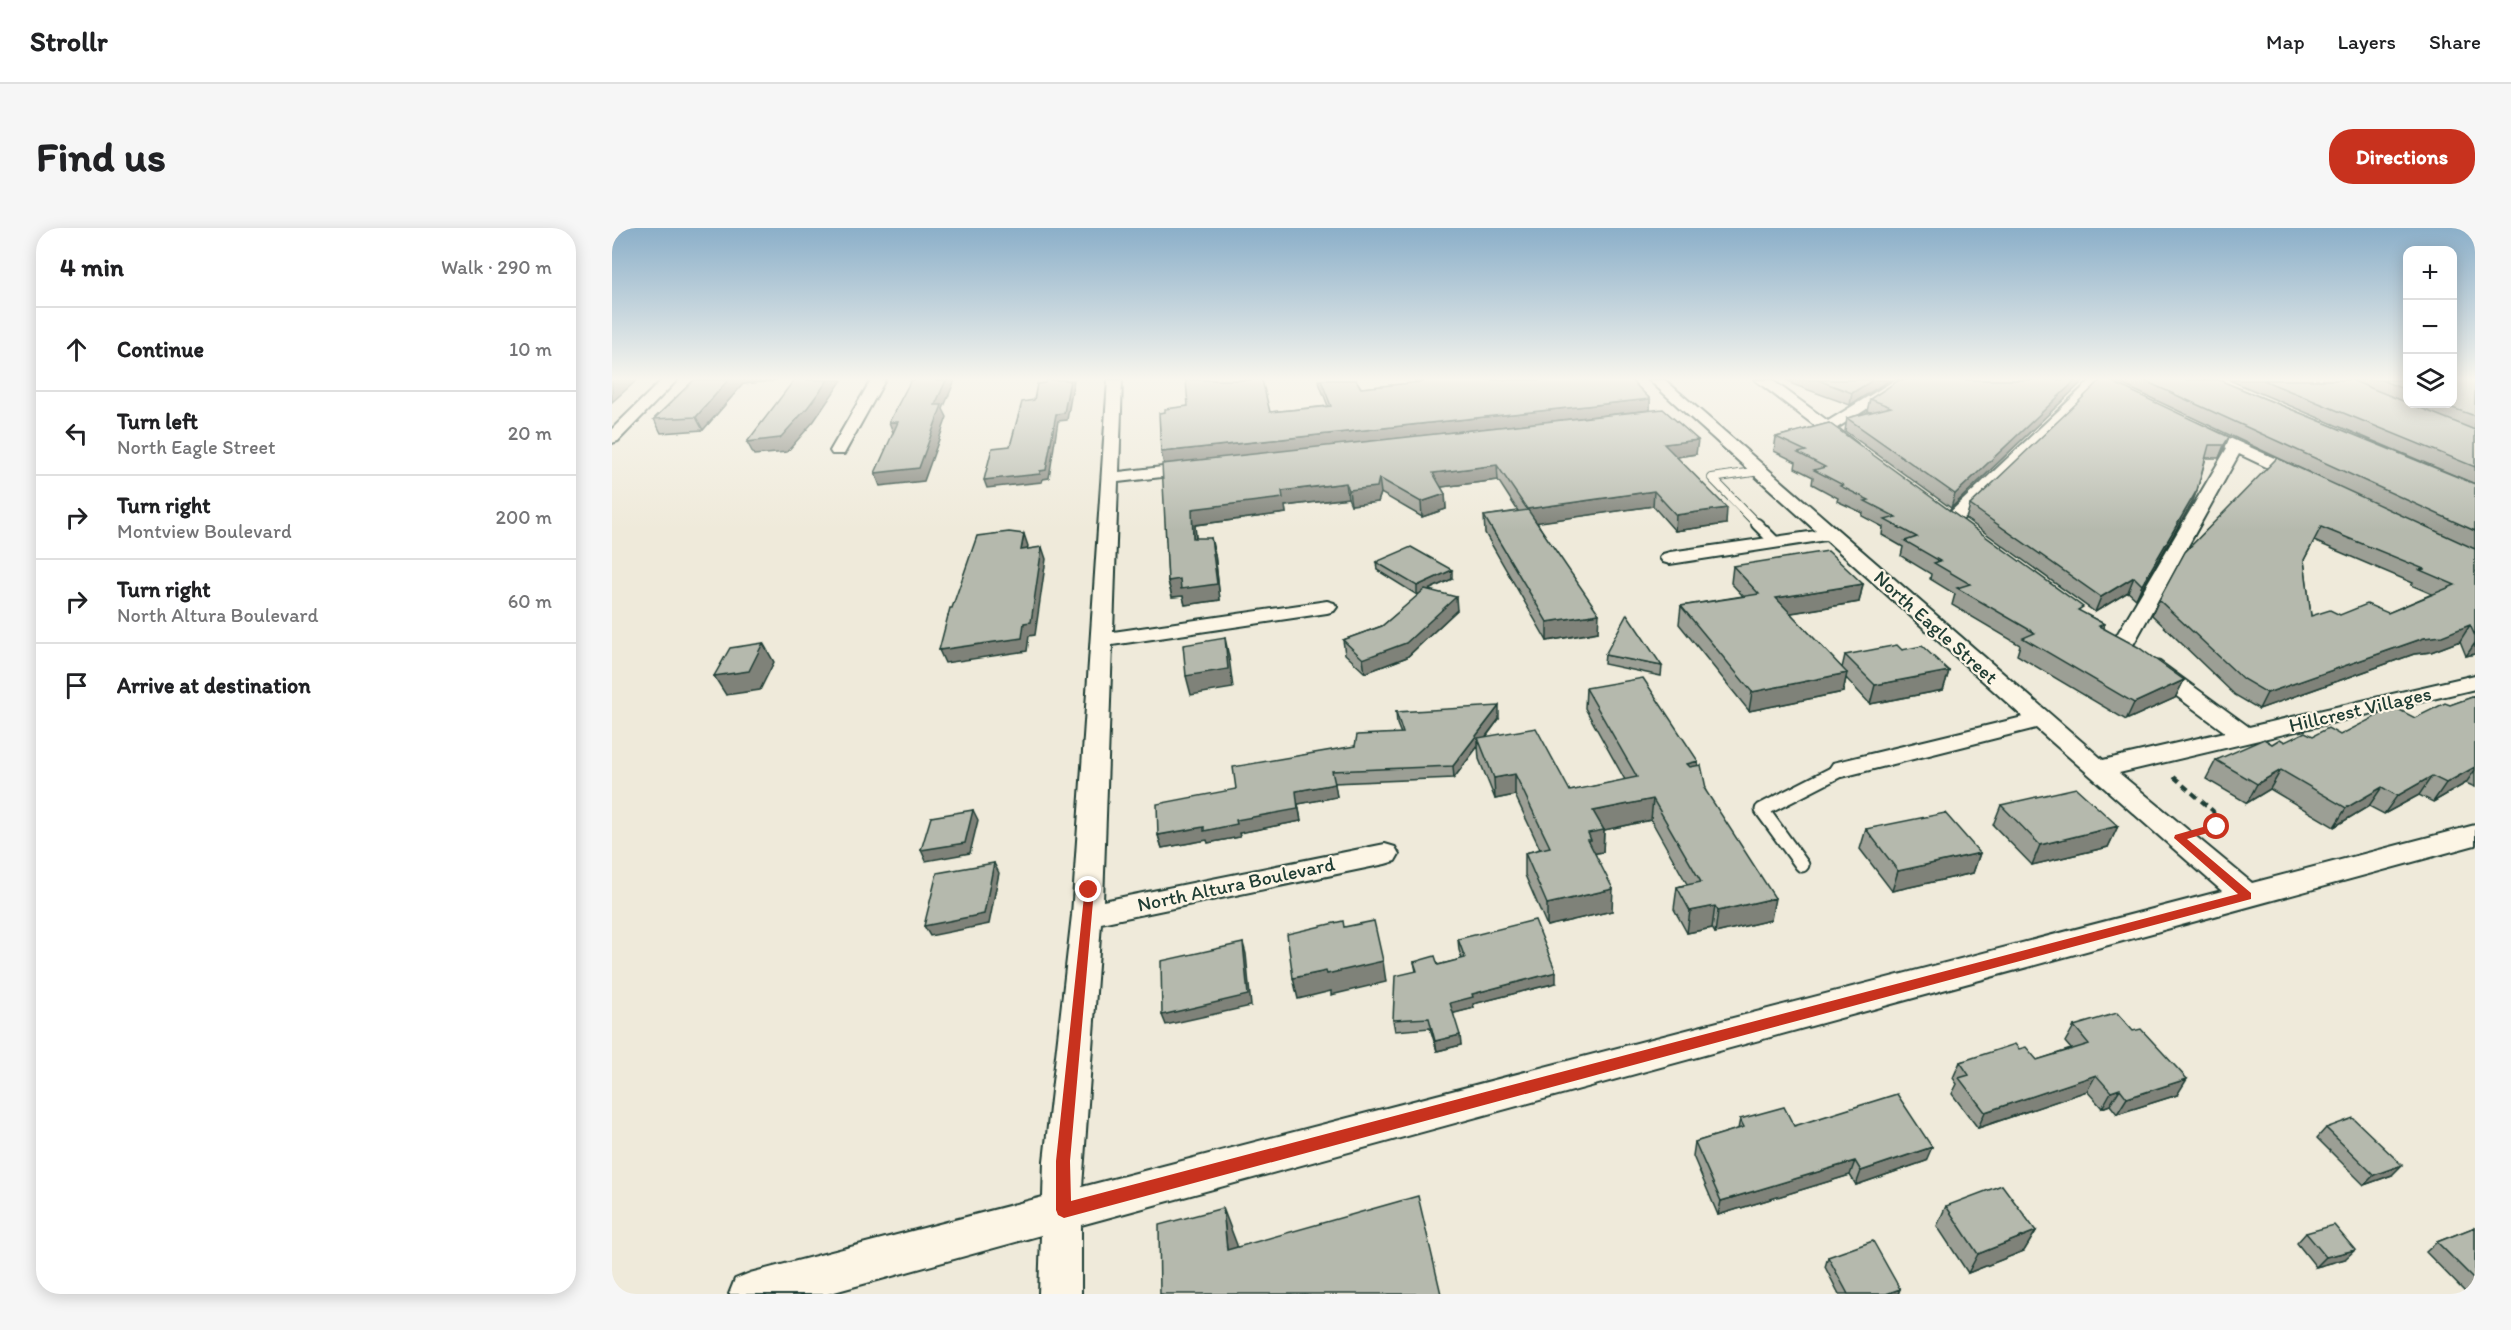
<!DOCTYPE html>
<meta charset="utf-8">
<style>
body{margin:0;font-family:Itim,sans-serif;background:#f6f6f6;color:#202124}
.controls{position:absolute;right:18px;top:18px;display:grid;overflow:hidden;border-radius:12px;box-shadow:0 3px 15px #0003}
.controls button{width:54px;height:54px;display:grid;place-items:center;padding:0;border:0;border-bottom:2px solid #e0e0e0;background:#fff;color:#202124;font:30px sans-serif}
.stop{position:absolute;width:18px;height:18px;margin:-14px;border:4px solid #c8321e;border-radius:50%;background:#fff}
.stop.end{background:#c8321e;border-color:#fff;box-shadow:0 2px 6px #0008}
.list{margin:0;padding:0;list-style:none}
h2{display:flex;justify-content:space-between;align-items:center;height:78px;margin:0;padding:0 24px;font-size:26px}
h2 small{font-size:20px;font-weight:400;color:#757577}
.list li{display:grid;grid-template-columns:39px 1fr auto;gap:18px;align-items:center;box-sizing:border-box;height:84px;padding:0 24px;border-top:2px solid #e0e0e0}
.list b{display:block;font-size:22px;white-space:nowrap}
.list p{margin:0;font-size:20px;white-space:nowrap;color:#757577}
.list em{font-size:20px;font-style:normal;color:#757577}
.icon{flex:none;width:33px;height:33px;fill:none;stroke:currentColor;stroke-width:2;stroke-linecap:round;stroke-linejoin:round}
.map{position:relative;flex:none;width:1863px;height:1066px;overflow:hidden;border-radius:24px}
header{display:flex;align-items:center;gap:36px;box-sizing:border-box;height:84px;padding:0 30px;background:#fff;border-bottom:2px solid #e0e0e0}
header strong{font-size:28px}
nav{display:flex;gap:33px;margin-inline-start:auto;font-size:21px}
.intro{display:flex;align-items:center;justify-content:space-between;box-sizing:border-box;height:144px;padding:0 36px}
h1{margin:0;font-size:42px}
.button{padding:15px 27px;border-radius:24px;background:#c8321e;color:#fff;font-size:21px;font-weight:700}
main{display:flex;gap:36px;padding:0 36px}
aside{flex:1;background:#fff;border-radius:24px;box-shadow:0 3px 15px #0003}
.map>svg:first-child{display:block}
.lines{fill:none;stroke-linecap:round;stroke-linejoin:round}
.service-far2-casing{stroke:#1f3d34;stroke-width:10}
.service-far1-casing{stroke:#1f3d34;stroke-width:14}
.service-casing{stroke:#1f3d34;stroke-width:17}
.minor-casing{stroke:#1f3d34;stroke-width:4}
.path{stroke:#1f3d34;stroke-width:4;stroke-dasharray:7 5;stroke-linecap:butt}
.service-far2{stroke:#fcf5e5;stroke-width:8}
.service-far1{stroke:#fcf5e5;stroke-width:10}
.service{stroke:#fcf5e5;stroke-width:13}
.minor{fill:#fcf5e5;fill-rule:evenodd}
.wall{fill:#9c9f95;stroke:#1f3d34;stroke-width:1.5;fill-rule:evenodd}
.shaded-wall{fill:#7f8279;stroke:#1f3d34;stroke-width:1.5}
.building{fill:#b5b9ad;stroke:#1f3d34;stroke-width:1.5;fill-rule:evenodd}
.route{fill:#c8321e}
.labels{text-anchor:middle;stroke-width:4.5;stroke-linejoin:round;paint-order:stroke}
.street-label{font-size:20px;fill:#1f3d34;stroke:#fcf5e5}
</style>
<header>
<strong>Strollr</strong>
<nav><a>Map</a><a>Layers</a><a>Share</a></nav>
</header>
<div class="intro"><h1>Find us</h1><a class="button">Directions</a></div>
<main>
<aside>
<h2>4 min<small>Walk · 290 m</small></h2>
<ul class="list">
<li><svg class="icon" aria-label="ahead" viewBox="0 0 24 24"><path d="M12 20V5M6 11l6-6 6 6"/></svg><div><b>Continue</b></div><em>10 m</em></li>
<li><svg class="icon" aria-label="left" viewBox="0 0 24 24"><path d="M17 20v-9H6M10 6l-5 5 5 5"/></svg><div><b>Turn left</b><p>North Eagle Street</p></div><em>20 m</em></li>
<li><svg class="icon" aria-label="right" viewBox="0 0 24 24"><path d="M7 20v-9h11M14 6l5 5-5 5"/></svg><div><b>Turn right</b><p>Montview Boulevard</p></div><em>200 m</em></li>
<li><svg class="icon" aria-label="right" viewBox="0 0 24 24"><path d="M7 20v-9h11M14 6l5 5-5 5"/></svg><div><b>Turn right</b><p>North Altura Boulevard</p></div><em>60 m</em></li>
<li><svg class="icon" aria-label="arrive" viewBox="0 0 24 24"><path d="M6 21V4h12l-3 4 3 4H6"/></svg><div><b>Arrive at destination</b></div></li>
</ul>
</aside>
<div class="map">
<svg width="1863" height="1066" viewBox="0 0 1863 1066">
<rect width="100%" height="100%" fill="#efeada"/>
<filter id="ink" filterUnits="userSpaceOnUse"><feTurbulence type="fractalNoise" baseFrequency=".0167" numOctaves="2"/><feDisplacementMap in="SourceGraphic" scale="12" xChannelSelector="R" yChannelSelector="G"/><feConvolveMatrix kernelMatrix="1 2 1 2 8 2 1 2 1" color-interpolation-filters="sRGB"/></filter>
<g filter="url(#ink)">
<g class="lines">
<!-- service-far2 casing -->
<g class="service-far2-casing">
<path id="service-far2" d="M1146,297L1100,250L1148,243"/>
</g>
<!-- service-far1 casing -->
<g class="service-far1-casing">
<path id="service-far1" d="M1145,296L1163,314"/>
</g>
<!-- service casing -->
<g class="service-casing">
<path id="service" d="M1190,637L1150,582L1230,541"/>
</g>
<!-- minor casing -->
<g class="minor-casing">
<path id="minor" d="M50,152H65L6,213L0,215V201Z
M259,152H273L232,226H220L218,223Z
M496,152H510L507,244L585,235L593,240L585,245L506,254L501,404L715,373L722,375L725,379L722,383L715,385L500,417L491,673L773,616L783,619L787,626L783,633L773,636L489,695L470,959L1610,663L1424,500L1230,549L1221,547L1217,541L1221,535L1411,489L1214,312L1058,336L1051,334L1048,330L1051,326L1058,324L1204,303L1037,152H1053L1491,532L1613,504L1532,444L1529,439L1532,434L1540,432L1548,434L1637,499L1863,447V461L1507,545L1640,655L1863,597V617L469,997V1066H427L429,1007L215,1066H117L123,1051L138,1045L431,969L432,933L460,687Z
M1143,152H1160L1216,193L1283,152H1300L1225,200L1245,216L1237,221L1231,219Z
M1479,152L1493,153L1346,296H1334L1331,292L1334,288Z
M1584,195L1696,245L1698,249L1696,253H1684L1627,226L1521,417L1518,422L1510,424L1502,422L1499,417L1615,220L1579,203L1576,200L1579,197Z"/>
</g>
<!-- path -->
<path class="path" d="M1562,549L1601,583L1605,599L1600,600"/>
<!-- service-far2 -->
<use href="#service-far2" class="service-far2"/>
<!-- service-far1 -->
<use href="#service-far1" class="service-far1"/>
<!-- service -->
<use href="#service" class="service"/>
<!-- minor -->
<use href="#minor" class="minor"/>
</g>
<!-- wall -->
<path class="wall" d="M82,152H166L131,156L91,202L49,205L42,191Z
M706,152H744L749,160L804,155L802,152H1019L1038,171V182L1084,226L1065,229L1114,296L1063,303L1041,278L925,294L986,404L935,413L873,305L872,288L906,283L886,252L829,259L833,266L834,281L810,289L769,265L766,274L739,277L736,270L673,278L674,285L583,297L584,310L603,326L608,372L573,377L571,368L560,369L556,353L552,236L553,184L576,178L658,184L716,178Z
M1173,152H1278L1238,177L1180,156V154Z
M1287,152H1472L1339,280L1233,203L1235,190L1258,184L1255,183L1258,171Z
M1501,152H1607L1863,256V426L1854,428L1848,413L1819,424L1802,426L1647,481L1623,467L1540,387L1547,372L1711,251ZM1702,313L1801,355L1799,357L1820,366L1776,385L1699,388L1692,332Z
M1617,152H1796V176H1840L1863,152V256Z
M1217,195L1469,384L1492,396L1491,400L1572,452L1563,470L1514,492L1405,427L1408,417L1340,377L1343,366L1318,351L1319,346L1289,328L1291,319L1270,307L1271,299L1250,288L1251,285L1225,273L1226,270L1200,256L1201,249L1183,240L1184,234L1162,223L1164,209Z
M1617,209L1607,230H1594L1585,262L1580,275L1524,371L1516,364L1483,384L1354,291L1358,277Z
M764,334L840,351L816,362L845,382L795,429L753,445L733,426L731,412L770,398L808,366L805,367L765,342Z
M1121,338L1251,356L1247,374L1178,385L1230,440L1233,427L1290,422L1337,443L1331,462L1258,476L1234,450L1231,464L1137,483L1067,396L1069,378L1131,368L1119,355Z
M993,427L1050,438L1049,448L992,436Z
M974,460L1086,537L1094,564L1159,692L1103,705L1100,700L1075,705L1062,681L1065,659L1075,656L1039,592L992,602L991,624L983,625L1000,683L935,698L913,647V625L928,621L903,567L883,571L867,531L866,518L842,550L722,555L725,569L686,576L689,593L627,605L628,609L596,615L595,612L550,620L546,607L624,561L743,518L789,506L785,496L784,484L887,491L874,509L958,563L1013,552L973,480Z
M1863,468V559L1854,555L1821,574L1807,567L1772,586L1757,578L1722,599L1658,561L1635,575L1594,551L1604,532L1660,516L1673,514L1701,508L1728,507L1803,490Z
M1389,577L1506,598L1496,619L1420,637L1381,597Z
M1254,601L1368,625L1361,645L1280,663L1248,621Z
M846,711L944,755L861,776L862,780L841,785L849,817L825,823L818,800L783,803L781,792L804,743L802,734L826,737L850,731L847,722Z
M1462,798L1565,867L1505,886L1498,877L1490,880L1475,863L1366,900L1340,866L1345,856L1341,850L1348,834L1407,821L1425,832L1459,821L1453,814Z
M1128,891L1182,898L1314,933L1244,957L1238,947L1106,987L1081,928L1083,914L1126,901Z
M1714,900L1780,947L1752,957L1705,910Z
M1334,978L1424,1003L1412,1023L1356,1045L1325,998Z
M1863,999V1066H1855L1814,1024L1825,1014Z
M1694,1005L1733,1031L1704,1039L1685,1015Z
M1216,1029L1288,1061L1286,1066H1227L1213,1039Z"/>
<!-- shaded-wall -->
<path class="shaded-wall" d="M1,152H25L0,174V153Z
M116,152H166L131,156L91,202L84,189Z
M216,152H230L202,193L175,224L142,227L135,214Z
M334,152H343L331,181L335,189L312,253L268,258L263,245L323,177Z
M458,152H462L455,192L446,193L437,250L431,251L430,254L375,260L372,252L428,243L444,186Z
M1261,152H1278L1238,177L1240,165Z
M1464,152H1472L1339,280L1343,266Z
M1038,171V182L552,237L549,224Z
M277,194H286L282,207Z
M1617,209L1612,221L1607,230L1612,217Z
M1086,212L1084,226L1051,231L1052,216Z
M885,237L886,252L822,260L821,245Z
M767,250L769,265L766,274L739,277L737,262Z
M734,255L736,270L673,278L674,285L583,297L585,326L581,310L580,281L670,263Z
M1585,262L1580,275L1524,371L1530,357Z
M1042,263L1041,278L915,296V281Z
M833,266L834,281L810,289L809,274Z
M1115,280L1114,296L1063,303L1064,287Z
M412,306L416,318L413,334L409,322Z
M599,310L603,326L608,372L573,377L571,368L560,369L556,353Z
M430,319L434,331L423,407L417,408L415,423L333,435L327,422L412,395Z
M840,342V351L805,367V358Z
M1522,349L1516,364L1483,384L1489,369Z
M1251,356L1247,374L1161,388L1164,370Z
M844,369L845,382L795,429L753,445L751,431Z
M987,386L986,404L935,413V394Z
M1858,397L1848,413L1819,424L1802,426L1647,481L1655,465L1812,410Z
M613,410L617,429L621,460L579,467L574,448Z
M151,415L162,434L148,462L114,467L102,448Z
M1863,415V426L1854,428Z
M1337,443L1331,462L1258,476L1263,457Z
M1235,445L1231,464L1137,483L1140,464Z
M1572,452L1563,470L1514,492L1522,475Z
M887,478V491L868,516L866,510V518L842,550L841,538Z
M1086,533L1084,555L1075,536Z
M1863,539V542L1854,555L1821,574L1834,555Z
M1669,542L1658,561L1635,575L1645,556Z
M903,546V567L883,571L882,550Z
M1820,548L1807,567L1772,586L1785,568Z
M723,556L725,569L686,576L689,593L627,605L628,609L596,615L595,612L550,620L546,607L624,592L684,563Z
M1770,559L1757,578L1722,599L1734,580Z
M1041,571L1039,592L992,602L991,624L979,626V633L976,605L981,583Z
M361,582L366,592L358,625L314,633L309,622Z
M1506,598L1496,619L1420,637L1428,617Z
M1368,625L1361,645L1280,663L1286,643Z
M382,635L387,645L377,696L318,708L312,698Z
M1001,661L1000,683L935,698V676Z
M1163,670L1159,692L1103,705L1106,683Z
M1103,678L1100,700L1075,705L1078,683Z
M631,715L634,726L639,778L554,797L550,787Z
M771,733L774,754L719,767V763L686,771L681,750L714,743Z
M944,744V755L861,776L862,780L839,786L838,775L860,766Z
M848,807L849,817L825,823L823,813Z
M1484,847L1475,863L1366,900L1373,884Z
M1575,851L1565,867L1505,886L1515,870Z
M1508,861L1498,877L1490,880L1499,864Z
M1320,919L1314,933L1244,957L1249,943Z
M1243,933L1238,947L1106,987L1109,973Z
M1790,937L1780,947L1752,957L1762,947Z
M611,980L625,1017L629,1058L615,1022Z
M1424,1003L1412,1023L1356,1045L1366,1026Z
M1743,1022L1733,1031L1704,1039L1714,1029Z
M1288,1061L1286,1066H1274Z"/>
<!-- building -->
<path class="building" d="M82,152H116L84,189L42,191Z
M182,152H216L196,179L168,210L135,214Z
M299,152H334L323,177H330L307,240L263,245L286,194H277Z
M434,152H458L452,185L444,186L434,242L428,243V246L372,252L380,220L398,218L410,174L422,172L425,156L433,155Z
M574,152H650L658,184L719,178L709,152H744L749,160L810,154L808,152H1019L1038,171L549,224L547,185L553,184V181L576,178Z
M1206,152H1261L1240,165Z
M1287,152H1464L1343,266L1235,190L1279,179L1258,171Z
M1489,152H1496L1617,209L1612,217H1597L1585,262L1530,357L1522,349L1489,369L1358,277Z
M1531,152H1607L1863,256V303Z
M1651,152H1739L1863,202V239Z
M1769,152H1796V163Z
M1840,152H1863V188L1829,176H1840Z
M1051,181L1086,212L1052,216L1115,280L1064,287L1042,263L915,281L885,237L821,245L833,266L809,274L767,250L765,259L737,262L734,255L670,263L671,270L580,281L581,310H599L605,356L569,361L568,351L556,353L550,236Z
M1217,195L1471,379L1466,382L1492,396L1487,398L1526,419L1572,452L1522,475L1411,410L1423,405L1345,360L1358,356L1322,335L1328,333L1293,313L1305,309L1273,292L1284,289L1253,273L1257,272L1228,258L1231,257L1202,242L1213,239L1186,225L1194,223L1164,209Z
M1665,230L1863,321V408L1858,397L1830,408L1812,410L1655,465L1631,451L1547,372L1573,324ZM1709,299L1812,341L1808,342L1843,357L1776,385L1755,376L1728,387L1718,382L1699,388L1692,332Z
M916,282L987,386L935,394L872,288Z
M397,304L412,306L409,322L430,319L419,394L412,395L410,410L327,422L338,380H340L365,308Z
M799,319L840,342L805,358L764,334Z
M1216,323L1251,356L1164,370L1235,445L1140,464L1069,378L1147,366L1121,338Z
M813,361L844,369L794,415L751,431L731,412L770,398Z
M1015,386L1050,438L993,427Z
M613,410L616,441L574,448L571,417Z
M151,415L137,443L102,448L118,420Z
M1285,417L1290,422L1310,418L1337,443L1263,457L1233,427Z
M1031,450L1086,533L1075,536L1078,539L1089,537L1094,560H1092L1163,670L1106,683L1103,678L1078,683L1065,659L1089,654L1041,571L981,583L992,602L976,605L979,612H976L1001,661L935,676L913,625L938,619L903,546L882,550L866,510L924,500L958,563L1025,549L974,460Z
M1863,468V539L1834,555L1820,548L1785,568L1770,559L1734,580L1669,542L1645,556L1604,532L1652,511L1660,516L1668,511L1673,514L1693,504L1701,508L1716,500L1728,507L1782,479L1803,490L1833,475L1838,477Z
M887,478L841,538L720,543L723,556L684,563L686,581L624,592L625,596L592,603V599L546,607L545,576L624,561L621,539L743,518L745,507L791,505L784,484Z
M1464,560L1506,598L1428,617L1389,577Z
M361,582L353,615L309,622L319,589Z
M1333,585L1368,625L1286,643L1254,601Z
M382,635L372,686L312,698L325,645Z
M923,692L944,744L860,766L861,769L838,775L848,807L823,813L817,790L781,792L783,748L805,743L802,734L823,728L826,737L853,730L846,711Z
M731,693L732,699L762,693L771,733L715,746L714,743L681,750L675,706Z
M631,715L636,767L550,787L549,733Z
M1505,785L1521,803L1529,801L1575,851L1515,870L1508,861L1499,864L1484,847L1373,884L1347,850L1357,847L1348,834L1403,816L1407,821L1414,819L1425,832L1477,816L1462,798Z
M1285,866L1320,919L1249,943L1243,933L1109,973L1083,914L1132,899L1128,891L1172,879L1182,898Z
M1741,890L1790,937L1762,947L1714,900Z
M1390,957L1424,1003L1366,1026L1334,978Z
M806,968L829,1066H548L547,997L611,980L615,1022Z
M1722,997L1743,1022L1714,1029L1694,1005Z
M1863,999V1052L1825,1014Z
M1261,1013L1288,1061L1274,1066H1236L1216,1029Z"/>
</g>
<!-- sky -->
<linearGradient id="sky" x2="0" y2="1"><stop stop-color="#8bafc9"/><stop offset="0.5" stop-color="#f8f6ee"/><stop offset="1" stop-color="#f8f6ee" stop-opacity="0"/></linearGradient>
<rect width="1863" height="302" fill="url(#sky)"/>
<!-- route -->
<path class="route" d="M1605,595L1610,599L1609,601L1575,611L1639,665V671L452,990L446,987L444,982V933L473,659L477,658L482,662L458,933L459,973L1626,666L1562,610L1563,607Z"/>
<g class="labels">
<!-- street labels -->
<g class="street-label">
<text transform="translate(1324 399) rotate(42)" y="7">North Eagle Street</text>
<text transform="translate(1748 481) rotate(-13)" y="7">Hillcrest Villages</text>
<text transform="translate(624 656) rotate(-12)" y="7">North Altura Boulevard</text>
</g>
</g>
</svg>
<div class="controls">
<button>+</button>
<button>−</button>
<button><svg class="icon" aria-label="layers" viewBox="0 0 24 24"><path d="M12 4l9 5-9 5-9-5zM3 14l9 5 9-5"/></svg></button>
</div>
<div class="stop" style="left:1605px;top:599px"></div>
<div class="stop end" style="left:477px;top:662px"></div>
</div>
</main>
